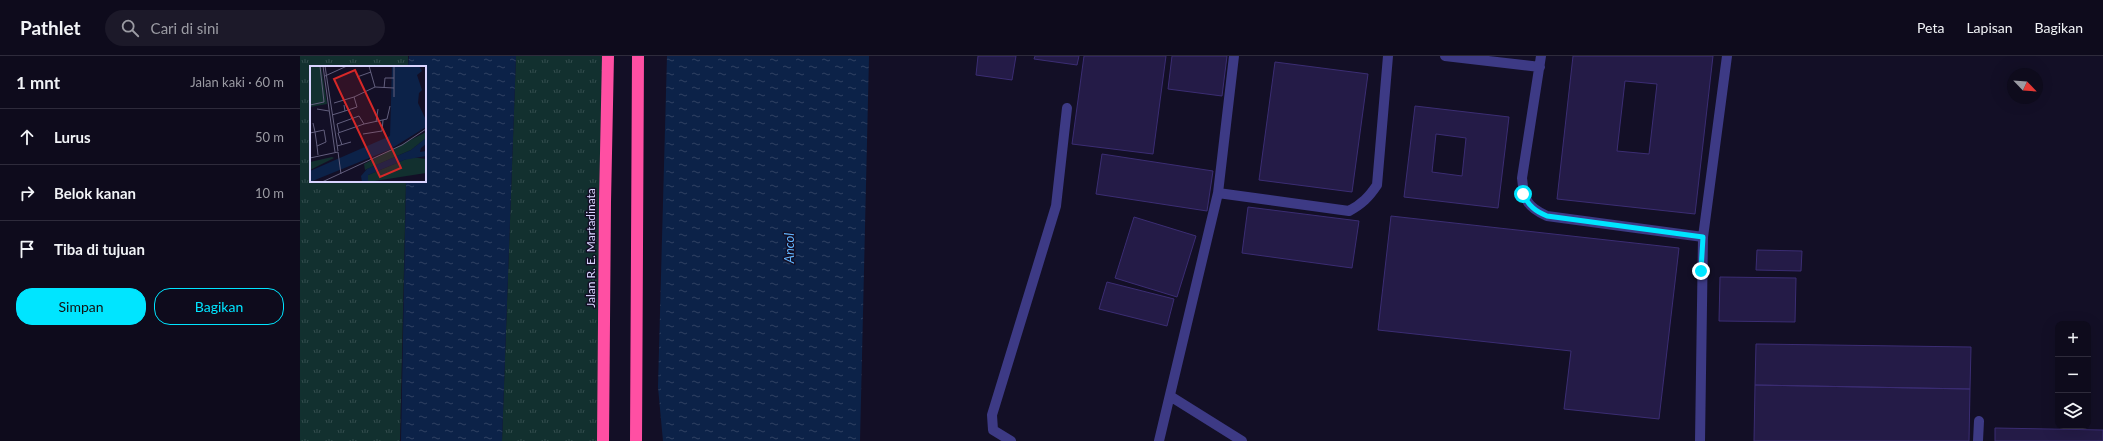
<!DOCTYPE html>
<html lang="id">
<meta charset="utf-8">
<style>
body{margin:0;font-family:Lato,sans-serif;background:#1c1929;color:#f1f3f6}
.controls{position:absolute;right:12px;bottom:12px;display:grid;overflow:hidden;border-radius:8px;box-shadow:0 4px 16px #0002}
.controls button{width:36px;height:36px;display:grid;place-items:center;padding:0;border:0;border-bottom:1px solid #2e2b3b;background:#0e0b1c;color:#f1f3f6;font:20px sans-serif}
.compass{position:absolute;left:1707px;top:12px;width:36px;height:36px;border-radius:50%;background:#0e0b1c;box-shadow:0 4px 16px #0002;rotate:115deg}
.stop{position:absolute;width:12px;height:12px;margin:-9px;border:3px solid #00e5ff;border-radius:50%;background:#fff}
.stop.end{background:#00e5ff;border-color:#fff;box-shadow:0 1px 4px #0008}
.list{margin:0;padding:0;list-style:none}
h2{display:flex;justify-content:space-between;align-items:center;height:52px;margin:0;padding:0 16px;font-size:17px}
h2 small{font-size:13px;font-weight:400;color:#9b9ba3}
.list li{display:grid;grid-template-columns:26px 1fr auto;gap:12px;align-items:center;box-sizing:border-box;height:56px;padding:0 16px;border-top:1px solid #2e2b3b}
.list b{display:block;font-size:15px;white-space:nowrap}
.list em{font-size:13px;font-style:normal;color:#9b9ba3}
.actions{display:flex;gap:8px;padding:12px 16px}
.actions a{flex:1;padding:9px 0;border:1px solid #00e5ff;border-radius:16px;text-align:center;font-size:14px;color:#00e5ff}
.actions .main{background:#00e5ff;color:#111}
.icon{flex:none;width:22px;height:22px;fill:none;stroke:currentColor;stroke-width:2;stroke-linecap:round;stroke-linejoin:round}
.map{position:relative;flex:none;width:1803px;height:385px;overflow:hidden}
header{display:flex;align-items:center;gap:24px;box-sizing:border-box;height:56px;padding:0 20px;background:#0e0b1c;border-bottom:1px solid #2e2b3b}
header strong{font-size:19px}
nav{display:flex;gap:22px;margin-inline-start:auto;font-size:14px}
.search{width:280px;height:36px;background:#1c1929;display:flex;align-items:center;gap:10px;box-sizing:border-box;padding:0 14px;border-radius:22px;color:#9b9ba3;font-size:15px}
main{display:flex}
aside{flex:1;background:#0e0b1c}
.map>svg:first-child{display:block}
.grass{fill:url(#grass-tufts)}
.water{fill:url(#water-ripples)}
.building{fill:#241b47;stroke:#3b2d73;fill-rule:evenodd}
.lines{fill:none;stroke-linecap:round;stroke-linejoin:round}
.lane{stroke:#3d3a85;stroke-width:10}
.highway{stroke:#ff4fa3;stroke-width:12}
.route{stroke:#00e5ff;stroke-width:5}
.labels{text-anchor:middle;stroke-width:3;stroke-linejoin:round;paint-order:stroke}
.street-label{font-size:12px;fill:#d9d4ff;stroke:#130f26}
.water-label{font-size:13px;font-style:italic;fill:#62b6ff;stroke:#130f26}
.inset-road{fill:none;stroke:#625e7d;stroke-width:1}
.view{fill:#d62828;fill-opacity:0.15;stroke:#d62828;stroke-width:2}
.inset-edge{fill:none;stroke:#d9d4ff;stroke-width:2}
</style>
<header>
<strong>Pathlet</strong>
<div class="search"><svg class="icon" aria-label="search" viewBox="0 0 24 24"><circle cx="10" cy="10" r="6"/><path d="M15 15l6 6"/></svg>Cari di sini</div>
<nav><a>Peta</a><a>Lapisan</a><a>Bagikan</a></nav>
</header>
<main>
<aside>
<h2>1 mnt<small>Jalan kaki · 60 m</small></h2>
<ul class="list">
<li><svg class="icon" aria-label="ahead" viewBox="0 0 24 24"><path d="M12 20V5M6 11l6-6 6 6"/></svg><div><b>Lurus</b></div><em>50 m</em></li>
<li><svg class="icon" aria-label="right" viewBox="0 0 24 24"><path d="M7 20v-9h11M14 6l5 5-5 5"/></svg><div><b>Belok kanan</b></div><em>10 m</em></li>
<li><svg class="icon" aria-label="arrive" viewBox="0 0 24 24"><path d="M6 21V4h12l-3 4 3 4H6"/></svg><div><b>Tiba di tujuan</b></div></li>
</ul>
<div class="actions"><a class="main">Simpan</a><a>Bagikan</a></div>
</aside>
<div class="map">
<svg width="1803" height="385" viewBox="0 0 1803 385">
<defs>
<pattern id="grass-tufts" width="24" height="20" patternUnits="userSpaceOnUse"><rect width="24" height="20" fill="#12302f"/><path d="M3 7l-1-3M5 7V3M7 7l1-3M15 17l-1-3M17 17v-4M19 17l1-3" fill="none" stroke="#344d4e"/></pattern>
<pattern id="water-ripples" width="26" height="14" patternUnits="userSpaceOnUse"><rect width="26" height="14" fill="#0c2248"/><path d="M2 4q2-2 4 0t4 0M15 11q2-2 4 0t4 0" fill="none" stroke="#2f4163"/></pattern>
</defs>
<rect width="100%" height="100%" fill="#130f26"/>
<!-- grass -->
<path class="grass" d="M0,0H108V11H11V125H106L100,385H0Z
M216,0H309L303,385H202Z"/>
<!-- water -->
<path class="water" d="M109,0H216L202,385H101L106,125H125V11H108Z
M367,0H569L560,385H363L358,331Z"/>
<!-- building -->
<path class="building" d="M678,0H716L712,24L676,19Z
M735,0H779L777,9L734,3Z
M784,0H866L853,98L772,88Z
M872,0H927L922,40L868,33Z
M1273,0H1413L1395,158L1257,143ZM1325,25L1357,28L1349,98L1317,95Z
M975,6L1068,18L1052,136L959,124Z
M1115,50L1209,61L1198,152L1104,141ZM1136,78L1166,82L1162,120L1132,116Z
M802,98L913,115L907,155L796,138Z
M948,151L1059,165L1052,212L942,197Z
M1091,160L1379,192L1359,363L1264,353L1271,295L1078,274Z
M834,161L896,180L877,241L815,222Z
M1457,194L1502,195L1501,215L1456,214Z
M1420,221L1496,222L1495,266L1419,265Z
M807,226L874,243L867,270L799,253Z
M1456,288L1671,291L1670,333L1455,329Z
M1455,329L1670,333L1669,385H1454Z
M1695,372L1803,374V385H1695Z"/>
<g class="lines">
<!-- lane -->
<path class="lane" d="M1145,0L1240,11
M1241,0L1222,122C1224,144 1227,151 1247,160L1403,181L1400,385
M918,137L934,0
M1403,181L1427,0
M870,340L942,385
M711,385L693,374L692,359L756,150L767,52
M859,385L918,137L1049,155C1062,148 1069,141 1077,129L1088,0
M1678,385L1679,365"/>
<!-- highway -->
<path class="highway" d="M303,385L305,146L308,0
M336,385L338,0"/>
</g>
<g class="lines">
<!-- route -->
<path class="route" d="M1223,138C1229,150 1235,155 1247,160L1403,181L1401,215"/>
</g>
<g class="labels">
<!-- street labels -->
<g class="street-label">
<text transform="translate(291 192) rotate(-90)" y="4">Jalan R. E. Martadinata</text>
</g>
<!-- water labels -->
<g class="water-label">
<text transform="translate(489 192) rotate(-90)" y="5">Ancol</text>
</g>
</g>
<!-- overview -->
<g transform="translate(10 10)">
<rect width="116" height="116" fill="#130f26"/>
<path d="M116,66V72L101,84L55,104L54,98ZM22,91L24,92L0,104V96ZM101,91L116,93V107L58,116V109Z" fill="#12302f"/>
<path d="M0,0H11L17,38L0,41Z" fill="#12302f"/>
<path d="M82,0H109L112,5L107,9L112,24L109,27L108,37L116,54V61L79,84L0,116V105L80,70ZM116,72V78L111,82L110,86L116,85V90L94,94L58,109V116H52L51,110L57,103L101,84Z" fill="#0c2248"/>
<path class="inset-road" d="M13,0L25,86M15,0L28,85M84,0V31M15,10L37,0M47,11L61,6M65,21L84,22M74,22L75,12H84M24,37L44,31M0,39L14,36L10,0M7,43L19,45M35,45L47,41L44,31L65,21L59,0M22,49L35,45L34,39M66,56L68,43M3,57L5,66L14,64L16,76L7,80L8,89M29,66L27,58L49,50L54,58L77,53L80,40M0,67L5,66L7,80M28,67L54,58M28,67L32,79M53,68L72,65L73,54M27,80L41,76M0,92L28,86L31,108M12,116L92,79L116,63"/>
<path class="view" d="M45,4L91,102L70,111L24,13Z"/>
<rect width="116" height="116" class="inset-edge"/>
</g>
</svg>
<div class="controls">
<button>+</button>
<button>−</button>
<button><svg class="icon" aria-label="layers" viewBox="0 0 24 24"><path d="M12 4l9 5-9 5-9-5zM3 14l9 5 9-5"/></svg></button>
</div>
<svg class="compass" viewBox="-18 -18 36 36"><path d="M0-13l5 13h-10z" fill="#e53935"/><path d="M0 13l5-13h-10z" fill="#9b9ba3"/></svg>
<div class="stop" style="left:1223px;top:138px"></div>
<div class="stop end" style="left:1401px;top:215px"></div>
</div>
</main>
